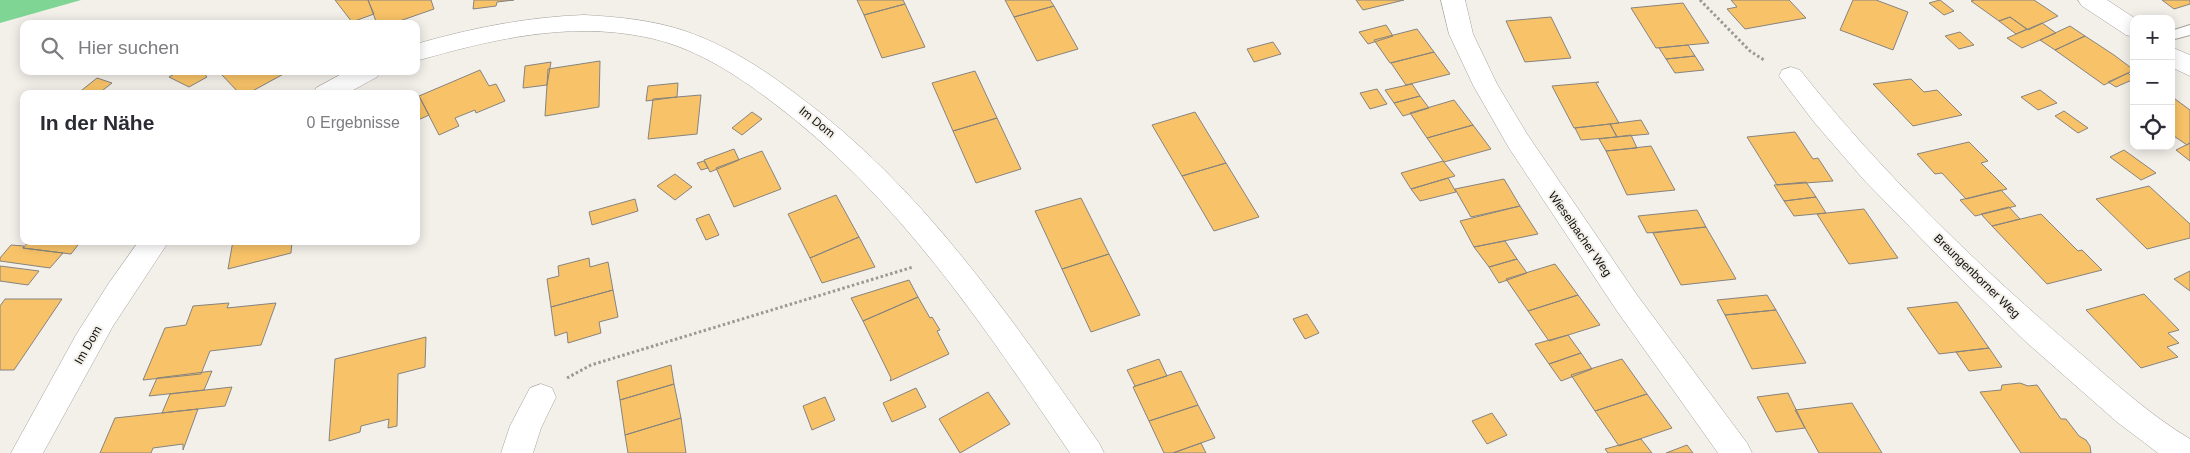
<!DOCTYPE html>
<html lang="de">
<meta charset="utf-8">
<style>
body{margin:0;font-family:Arial,sans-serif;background:#f2f2f3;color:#2b2b33}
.controls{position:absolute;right:15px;top:15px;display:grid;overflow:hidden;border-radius:10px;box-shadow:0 2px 12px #0003}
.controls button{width:45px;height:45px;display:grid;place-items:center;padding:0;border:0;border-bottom:1px solid #e1e1e2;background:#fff;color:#2b2b33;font:25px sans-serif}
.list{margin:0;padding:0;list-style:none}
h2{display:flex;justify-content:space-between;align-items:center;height:65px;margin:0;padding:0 20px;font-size:21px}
h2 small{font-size:16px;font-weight:400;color:#7c7c81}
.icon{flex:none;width:28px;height:28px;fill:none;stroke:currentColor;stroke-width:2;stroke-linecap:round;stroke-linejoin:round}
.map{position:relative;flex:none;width:2190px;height:453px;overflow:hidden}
.search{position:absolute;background:#fff;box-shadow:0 2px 12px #0003;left:20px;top:20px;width:400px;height:55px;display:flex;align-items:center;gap:12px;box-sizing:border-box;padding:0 18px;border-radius:10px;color:#7c7c81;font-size:19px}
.panel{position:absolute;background:#fff;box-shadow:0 2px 12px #0003;left:20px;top:90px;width:400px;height:155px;border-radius:10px}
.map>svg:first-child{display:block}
.forest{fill:#7ed594}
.building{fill:#f8c368;stroke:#87837e}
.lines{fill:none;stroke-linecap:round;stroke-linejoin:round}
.service-casing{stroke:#a5a29c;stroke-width:2}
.minor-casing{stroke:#a5a29c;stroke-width:1}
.path{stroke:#9c9995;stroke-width:3;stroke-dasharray:2.5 2.5;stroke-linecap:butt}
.service{fill:#fff;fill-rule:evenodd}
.minor{fill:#fff;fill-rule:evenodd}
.labels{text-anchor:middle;stroke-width:4;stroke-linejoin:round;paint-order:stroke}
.street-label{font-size:12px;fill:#12110f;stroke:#f3f0ea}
</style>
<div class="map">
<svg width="2190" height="453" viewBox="0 0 2190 453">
<rect width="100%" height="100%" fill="#f3f0ea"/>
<!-- forest -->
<path class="forest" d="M0,0H81L0,23Z"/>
<!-- building -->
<path class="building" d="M335,0H368L374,14L352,22Z
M368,0H431L434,9L391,24H377Z
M474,0H514L497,2L496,6L473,9Z
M857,0H903L905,4L864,15Z
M1005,0H1050L1054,6L1014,17Z
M1356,0H1404L1363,10Z
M1731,0H1789L1806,18L1745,29L1727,9L1737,7Z
M1853,0H1876L1908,12L1893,50L1840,30Z
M1940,0L1954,11L1944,15L1929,3Z
M1975,0H2034L2058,16L2028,30L2010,17L1999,21L1971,1Z
M2162,0H2190V4L2174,9Z
M1683,3L1709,43L1656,48L1631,8Z
M905,4L925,47L882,58L864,15Z
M1054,6L1078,49L1037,61L1014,17Z
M1551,17L1571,58L1525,62L1506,21Z
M2010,17L2027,29L2016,34L1999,21Z
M2042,23L2056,33L2022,48L2007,38Z
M1386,25L1393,36L1368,44L1359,32Z
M2070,26L2085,36L2055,50L2040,40Z
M1417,29L1434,52L1390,63L1374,40Z
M1960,32L1974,45L1959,49L1945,36Z
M2085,36L2114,55L2134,70L2104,85L2055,50Z
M1273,42L1281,54L1254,62L1247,49Z
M1688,45L1695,56L1666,59L1659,48Z
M1434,52L1450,74L1406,85L1391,63Z
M1695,56L1704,70L1675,73L1666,59Z
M600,61L599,107L545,116L548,69Z
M551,62L547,85L523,88L525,66Z
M480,70L489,86L496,84L505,101L476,113L475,110L455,118L459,126L439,135L419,96Z
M180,71H202L207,77L189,87L169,77Z
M226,71H289L247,94H240L221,74Z
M975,71L997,118L953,131L932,83Z
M2128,73L2134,79L2116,87L2108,82Z
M97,78L112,83L98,94H77Z
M1911,79L1924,92L1937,90L1962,115L1913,126L1873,84Z
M1599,82L1596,83L1619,123L1574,128L1552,86Z
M678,83L677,97L646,101L648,86Z
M1412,84L1420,96L1394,103L1385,90Z
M1377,89L1387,104L1370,109L1360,93Z
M2040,90L2057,103L2038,110L2021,97Z
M701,95L697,134L648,139L653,99Z
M419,96L429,115L416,121V97Z
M1420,96L1429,108L1403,116L1394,103Z
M2171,96L2190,110V143L2187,145L2171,134Z
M1454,100L1473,125L1427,138L1410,113Z
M2064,111L2088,128L2078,133L2055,116Z
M752,112L762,119L742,135L732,128Z
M1195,112L1226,163L1182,176L1152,125Z
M997,118L1021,169L976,183L953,131Z
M1641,120L1649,134L1617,137L1610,124Z
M1610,124L1617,137L1581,140L1575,128Z
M1473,125L1491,149L1444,162L1427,138Z
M1795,132L1813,159L1818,158L1833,181L1777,185L1747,137Z
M1631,135L1637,148L1606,151L1599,139Z
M1969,142L1988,161L1981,163L2007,189L1966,199L1942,173L1935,174L1917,154Z
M2190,143V161L2176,150Z
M1651,146L1675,190L1627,195L1606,151Z
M734,149L739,160L710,172L704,160Z
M2124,150L2156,173L2141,180L2110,157Z
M762,151L781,189L734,207L716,168Z
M704,161L708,168L701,170L697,163Z
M1443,161L1455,176L1411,189L1401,173Z
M1226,163L1259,217L1214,231L1182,176Z
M675,174L692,187L675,200L657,186Z
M1448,178L1456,192L1420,201L1411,189Z
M1504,179L1520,206L1471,217L1455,189Z
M1806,182L1816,197L1784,201L1774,185Z
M2149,186L2190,224V238L2147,249L2096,199Z
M2001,190L2016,206L1975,216L1960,200Z
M836,195L859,237L810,258L788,214Z
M1816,197L1826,213L1794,216L1784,201Z
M1081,198L1109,254L1062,269L1035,211Z
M635,199L638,211L592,225L589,212Z
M1520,206L1538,234L1474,247L1460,221Z
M2009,207L2020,219L1992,226L1981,214Z
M1864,209L1898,258L1849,264L1817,214Z
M1697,210L1706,227L1647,233L1638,216Z
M709,214L719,235L706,240L696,219Z
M2041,214L2078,251L2082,250L2102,270L2047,284L1992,226Z
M1706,227L1736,279L1681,285L1653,233Z
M859,237L875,267L822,283L810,258Z
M29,241H81L71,254L23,248Z
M233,241H292L291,253L228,269Z
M1505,241L1517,259L1489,267L1474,247Z
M11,245L24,246L23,248L63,253L50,268L0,261V258Z
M1109,254L1140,315L1091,332L1062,269Z
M589,258L590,267L608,262L613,290L551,307L547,279L559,276L558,266Z
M1517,259L1527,273L1499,283L1489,267Z
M1555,264L1578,295L1528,311L1506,279Z
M0,266L39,271L28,285L0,281Z
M2190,271V291L2174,279Z
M909,280L918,297L863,321L851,298Z
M613,290L618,317L599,322L601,333L568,343L567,332L555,336L551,307Z
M2144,294L2179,330L2168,333L2179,343L2167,347L2178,357L2141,368L2086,310Z
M1578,295L1600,325L1549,341L1528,311Z
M1767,295L1776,310L1725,315L1717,300Z
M918,297L930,318L932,317L940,330L937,331L949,354L890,381L891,378L863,321Z
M5,299H62L14,370H0V306Z
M1957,302L1989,348L1939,354L1907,308Z
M229,303L227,308L276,303L261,345L210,351L201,374L143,380L165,328L186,325L193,306Z
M1776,310L1806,363L1752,369L1725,315Z
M1307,314L1319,333L1305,339L1293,319Z
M1568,335L1581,353L1549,364L1535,344Z
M426,337L425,367L398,374L397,426L388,428L389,419L361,426L360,432L329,441L335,359Z
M1989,348L2002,367L1969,371L1956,352Z
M1581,353L1592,369L1561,381L1549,364Z
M1159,359L1167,376L1135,386L1127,370Z
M1622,359L1647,394L1595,411L1571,375Z
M671,365L674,384L620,400L617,381Z
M212,371L204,390L149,396L157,378Z
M1181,371L1198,405L1149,421L1133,387Z
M2020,383L2028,386L2037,385L2061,419H2066L2079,436L2086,440L2090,446L2091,453H2021L1980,392L2001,390L2002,385Z
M674,384L681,418L625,435L620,400Z
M232,387L225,406L162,413L170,394Z
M916,388L926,407L892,422L883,403Z
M988,392L1010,424L960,453L939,419Z
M1788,393L1805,428L1776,432L1757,397Z
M1647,394L1672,428L1619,446L1595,411Z
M825,397L835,420L812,430L803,406Z
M1852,403L1882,453H1819L1795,410Z
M1198,405L1215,438L1173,453H1164L1149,421Z
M198,409L183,450V444L153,448L151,453H100L115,418Z
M1492,413L1507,435L1487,444L1472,421Z
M681,418L686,453H628L625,435Z
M1641,439L1652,453H1608L1605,449Z
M1201,443L1206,453H1173Z
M1687,445L1693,453H1666Z"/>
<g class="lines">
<!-- service casing -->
<g class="service-casing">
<path id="service" d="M2190,25V35L2171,40V31Z"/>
</g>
<!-- minor casing -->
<g class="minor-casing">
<path id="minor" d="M1441,0H1465L1473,34L1497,84L1527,134L1637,295L1747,443L1752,453H1718L1617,311L1509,148L1473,85L1449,34Z
M2078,0H2107L2136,19H2134V37L2126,35L2082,6Z
M584,15C619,17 652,20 685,31C726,45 762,68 796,94C922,186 1010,317 1099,443L1104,453H1070C983,325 897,195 771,101C734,73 692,46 645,37C568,21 489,40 416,61V44C472,28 527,17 584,15Z
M2171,47L2190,55V76L2171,67Z
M1791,67L1800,70C1880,171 1981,269 2080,353C2115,383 2150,415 2190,439V453H2158L2117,422L2026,342L1953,271L1864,180L1814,122L1779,76L1782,70Z
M347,71H380L377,77L346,94H313L316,88Z
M139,241H169L113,326L43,453H11L76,335L109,283Z
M541,384L552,388L556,397L541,428L533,453H501L510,426L530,388Z"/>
</g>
<!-- path -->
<path class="path" d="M1700,0L1750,51L1764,60
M567,378L591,365L913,267"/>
<!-- service -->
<use href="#service" class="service"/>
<!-- minor -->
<use href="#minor" class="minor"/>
</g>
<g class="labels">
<!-- street labels -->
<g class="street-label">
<text transform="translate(817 122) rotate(39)" y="4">Im Dom</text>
<text transform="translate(1580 234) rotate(55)" y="4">Wieselbacher Weg</text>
<text transform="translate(1977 276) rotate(44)" y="4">Breungenborner Weg</text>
<text transform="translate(88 345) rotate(-60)" y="4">Im Dom</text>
</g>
</g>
</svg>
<div class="controls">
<button>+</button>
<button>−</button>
<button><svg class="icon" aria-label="locate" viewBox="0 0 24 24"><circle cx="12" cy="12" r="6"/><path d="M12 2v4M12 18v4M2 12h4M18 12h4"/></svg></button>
</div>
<div class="search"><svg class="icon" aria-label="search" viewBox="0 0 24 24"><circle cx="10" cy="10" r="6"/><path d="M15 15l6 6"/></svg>Hier suchen</div>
<section class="panel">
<h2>In der Nähe<small>0 Ergebnisse</small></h2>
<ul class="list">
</ul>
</section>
</div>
